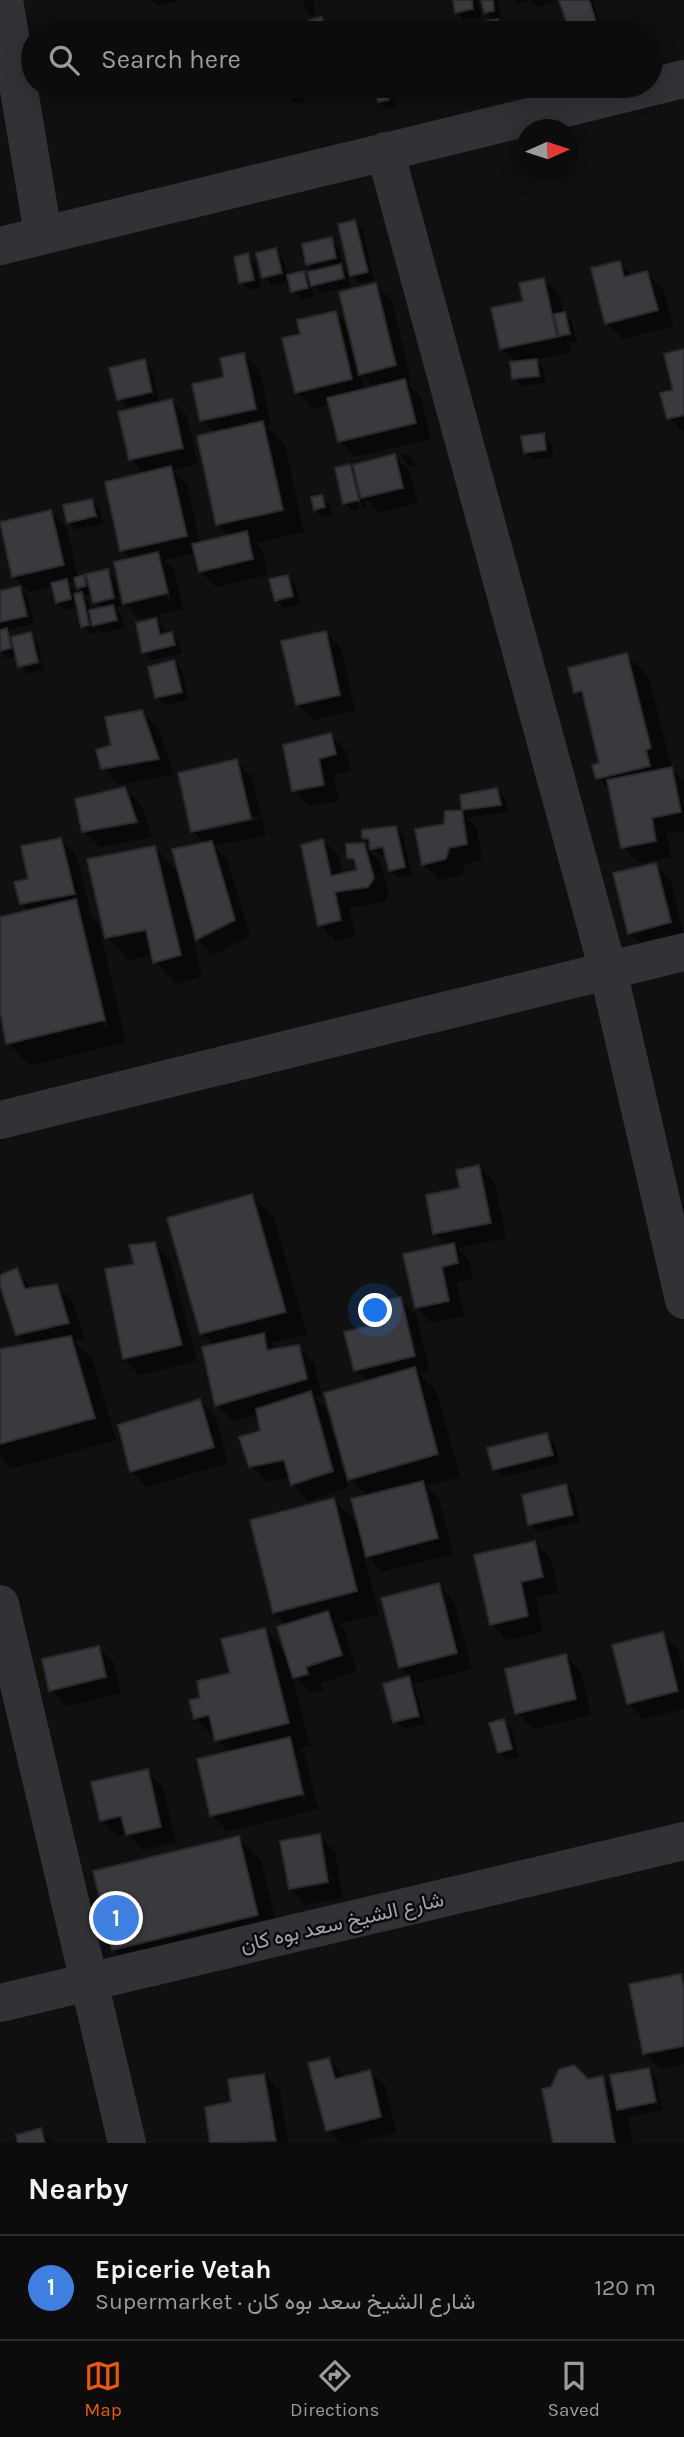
<!DOCTYPE html>
<meta charset="utf-8">
<style>
body{margin:0;font-family:Karla,Vazirmatn,sans-serif;background:#1a1a1b;color:#f1f3f6}
.compass{position:absolute;left:516px;top:119px;width:63px;height:63px;border-radius:50%;background:#0c0c0d;box-shadow:0 4px 18px #0003;rotate:87deg}
.you{position:absolute;left:376px;top:1311px;width:24px;height:24px;margin:-18px;border:5px solid #fff;border-radius:50%;background:#1a73e8;box-shadow:0 0 0 10px #1a73e833}
.badge{display:grid;place-items:center;width:46px;height:46px;border-radius:50%;background:#ea580c;color:#fff;font-size:23px;font-weight:700}
.pin{position:absolute;translate:-50% -50%;border:4px solid #fff;box-shadow:0 2px 7px #0006}
.list{margin:0;padding:0;list-style:none}
h2{display:flex;justify-content:space-between;align-items:center;height:91px;margin:0;padding:0 28px;font-size:30px}
h2 small{font-size:23px;font-weight:400;color:#9a9b9d}
.list li{display:grid;grid-template-columns:46px 1fr auto;gap:21px;align-items:center;box-sizing:border-box;height:105px;padding:0 28px;border-top:2px solid #2c2c2e}
.list b{display:block;font-size:26px;white-space:nowrap}
.list p{margin:0;font-size:23px;white-space:nowrap;color:#9a9b9d}
.list em{font-size:23px;font-style:normal;color:#9a9b9d}
.icon{flex:none;width:38px;height:38px;fill:none;stroke:currentColor;stroke-width:2;stroke-linecap:round;stroke-linejoin:round}
.map{position:relative;flex:none;width:684px;height:2143px;overflow:hidden}
.search{position:absolute;background:#0c0c0d;box-shadow:0 4px 18px #0003;left:21px;right:21px;top:21px;height:77px;display:flex;align-items:center;gap:18px;box-sizing:border-box;padding:0 24px;border-radius:38px;color:#9a9b9d;font-size:26px}
.sheet{height:196px;background:#0c0c0d}
nav{display:flex;justify-content:space-around;align-items:center;box-sizing:border-box;height:98px;border-top:2px solid #2c2c2e;background:#0c0c0d;font-size:19px;color:#9a9b9d}
nav a{display:grid;justify-items:center;gap:4px}
nav .on{color:#ea580c}
.map>svg:first-child{display:block}
.shadow{fill:#0007;fill-rule:evenodd}
.building{fill:#3a3a3e;stroke:#2a2a2d;stroke-width:2}
.lines{fill:none;stroke-linecap:round;stroke-linejoin:round}
.minor{stroke:#313136;stroke-width:38}
.tertiary{stroke:#313136;stroke-width:38}
.labels{text-anchor:middle;stroke-width:5;stroke-linejoin:round;paint-order:stroke}
.street-label{font-size:21px;fill:#a0a4b2;stroke:#0b0b0c}
</style>
<div class="map">
<svg width="684" height="2143" viewBox="0 0 684 2143">
<rect width="100%" height="100%" fill="#101011"/>
<!-- shadow -->
<path class="shadow" d="M152,0H182L158,6Z
M303,0H313L315,14L312,15L304,7Z
M454,0H478L481,17L464,20L456,12Z
M483,0H498L501,19L497,20L506,29L507,33H471L469,27L495,21L485,12Z
M514,0H530L517,4Z
M530,0H554L555,1L537,7Z
M561,0H593L602,29L590,33H575L571,29Z
M321,19L329,27L331,33H313L311,21Z
M286,86H302L304,101L295,103L287,95Z
M377,86H392L396,107L387,109L379,101Z
M419,86H437L439,94L427,96Z
M355,222L363,230L374,280L359,283L351,275Z
M331,239L339,247L343,266H341L348,274L351,286L320,293L312,286L315,296L301,299L293,291L290,281L272,285L264,277L275,250L283,258L288,277L303,273L311,280L315,272L308,264Z
M247,255L255,263L261,287L249,290L241,282Z
M620,263L633,277L647,273L663,289L673,326L623,339L607,323Z
M544,280L560,296L563,314L572,322L577,342L570,343L572,352L536,360L544,368L546,383L522,386L514,378L516,363L501,348L525,303Z
M376,285L392,301L411,381L406,382L421,397L431,439L355,457L339,441L330,404L313,408L297,392L335,312L350,327ZM362,375L375,388L366,390Z
M684,350V433L669,418Z
M244,355L260,371L271,425L266,426L285,445L304,532L256,543L262,549L268,575L217,587L201,571L196,553L164,560L174,570L183,609L140,619L124,603L131,560L122,550L145,474L131,459L171,401L187,417L198,464L172,470L187,484L200,544L230,537L218,524L215,433L202,420L226,378ZM161,570H164L171,601L168,602Z
M144,361L152,369L159,400L127,407L119,399Z
M543,435L551,443L553,457L533,460L525,452Z
M407,454L415,462L416,466L411,467L403,459L402,455Z
M394,456L410,472L418,503L379,513L363,497L366,508L353,511L345,503L350,466L357,474ZM350,473H354L362,508L359,509Z
M321,497L329,505L332,515L323,517L315,509Z
M92,501L100,509L103,524L76,530L68,522Z
M51,512L67,528L78,579L83,577L91,585L107,571L115,579L121,606L114,607L121,615L124,628L101,633L95,627L96,633L91,634L83,626L78,607L65,610L57,602L53,586L29,592L13,576ZM77,581L78,587L84,593L76,595L74,589L68,583ZM93,594L95,602L102,609L91,611L89,602L83,596Z
M288,577L296,585L300,604L284,608L276,600Z
M20,588L28,596L34,624L6,630L14,638L30,634L38,642L42,659L23,664V668L43,663L45,670L28,674L20,666L18,656L8,659L0,651V593Z
M155,620L163,628L165,636L171,634L179,642L182,653L152,660L144,652Z
M325,632L341,648L355,710L314,720L298,704Z
M626,655L649,677L672,769L684,781V831L667,834L671,857L639,863L623,847L612,792L598,778L601,765L587,703L576,692Z
M174,662L182,670L189,700L164,705L156,697Z
M142,712L158,728L174,775L119,784L103,768Z
M330,735L346,751L351,770L334,775L339,801L309,806L293,790Z
M236,761L252,777L266,835L214,846L227,859L250,936L213,955L197,939L187,899L184,900L202,977L177,984L155,962L153,955L129,960L107,937L154,848L180,874L206,844L193,831ZM259,815L260,819L202,832V828Z
M125,789L141,805L152,837L100,847L84,831Z
M496,790L505,798L508,812L467,818L477,828L482,860L465,864L462,875L440,880L424,864L446,825V813L466,812L463,809Z
M395,827L403,836L412,875L398,878L390,870L387,855L380,856L364,837Z
M60,839L76,855L90,910L86,911L98,923L126,1042L30,1066L8,1043L0,999V919L30,912L22,903L30,880ZM81,925H84L108,1028L105,1029Z
M323,841L339,857L343,875L359,871L357,866L349,857L363,845L380,861L389,895L384,902L349,908L356,936L336,941L320,925Z
M655,865L671,881L684,939L646,949L629,933Z
M479,1167L495,1183L506,1238L457,1248L470,1261L473,1279L457,1283L464,1316L432,1323L416,1307L448,1246L435,1233Z
M252,1196L274,1218L307,1334L271,1343L278,1350L298,1347L314,1363L322,1395L314,1397L326,1409L348,1487L309,1501L293,1485L291,1477L267,1482L251,1466L262,1433L259,1414L233,1421L217,1405L215,1346L202,1333Z
M154,1244L170,1260L197,1361L140,1375L124,1359L136,1265Z
M16,1270L33,1290L57,1286L73,1302L84,1339L73,1341L93,1360L116,1440L12,1469L0,1457V1351L29,1346L17,1334L0,1277Z
M400,1299L416,1315L430,1372L419,1374L437,1392L460,1477L426,1486L439,1499L453,1554L383,1572L363,1552L379,1614L339,1624L344,1629L357,1671L321,1683L323,1690L311,1693L292,1675L310,1745L299,1748L305,1755L318,1809L228,1831L212,1815L230,1753L195,1718L203,1699L232,1674L264,1630L287,1653L288,1626L274,1613L334,1500L360,1526L368,1497L350,1479L368,1382L355,1370L379,1325ZM292,1755H296L307,1802H303Z
M200,1401L216,1417L228,1463L147,1487L131,1471Z
M546,1435L554,1443L560,1463L502,1477L494,1469Z
M566,1486L574,1494L580,1522L538,1532L530,1524Z
M535,1543L551,1559L558,1593L536,1597L543,1632L507,1640L491,1624Z
M438,1585L454,1601L472,1669L414,1684L426,1724L403,1729L395,1721L385,1685L411,1678L401,1667Z
M662,1634L678,1650L684,1673V1709L644,1719L628,1703Z
M98,1648L114,1664L121,1693L67,1706L51,1690Z
M565,1656L581,1672L591,1715L533,1729L517,1713Z
M504,1721L512,1729L519,1757L507,1760L499,1752Z
M147,1771L163,1787L176,1842L144,1850L127,1834L117,1836L101,1820Z
M319,1836L335,1852L343,1898L306,1905L290,1889Z
M239,1838L261,1860L280,1938L136,1972L114,1950L95,1872Z
M681,1976L684,1979V2064L661,2069L645,2053Z
M329,2060L346,2078L370,2072L386,2088L396,2133L356,2143H340L327,2130Z
M648,2069L656,2078L663,2110L628,2117L633,2143H555L588,2081L602,2078L616,2092Z
M264,2075L280,2091L288,2143H212L207,2108L233,2103Z
M40,2130L53,2143H20Z"/>
<!-- building -->
<path class="building" d="M453,0H472L473,9L455,13Z
M481,0H493L494,11L484,13Z
M559,0H589L596,21L569,30Z
M322,17L325,33H311L309,20Z
M498,19L501,33H469L467,25Z
M423,26L424,33H396L395,31Z
M284,86H296L297,94L286,96Z
M375,86H387L389,100L378,102Z
M355,220L368,272L350,276L338,224Z
M332,237L336,258L306,265L302,244Z
M276,248L282,273L262,278L256,253Z
M248,253L254,280L239,283L234,257Z
M620,261L624,277L647,271L658,310L605,324L591,268Z
M341,264L344,278L311,286L307,272Z
M304,271L308,288L291,292L287,275Z
M544,278L557,337L500,349L491,308L523,301L519,283Z
M376,283L396,365L359,375L339,292Z
M336,311L352,379L295,393L282,338L300,334L297,320Z
M565,312L570,334L559,336L554,314Z
M684,349V415L667,419L660,393L673,390L664,354Z
M244,353L256,409L200,421L192,384L224,377L220,358Z
M145,359L152,392L117,400L109,368Z
M537,359L539,376L512,379L510,362Z
M405,379L416,423L338,442L327,398Z
M172,399L183,448L129,460L118,412Z
M263,421L283,510L216,525L197,436Z
M544,433L546,450L524,453L521,436Z
M395,454L403,488L361,498L353,465Z
M350,464L359,500L343,504L335,468Z
M171,466L187,536L120,551L105,482Z
M322,495L325,507L314,510L311,497Z
M92,499L96,516L67,523L63,505Z
M51,510L64,565L12,577L0,522Z
M247,531L253,559L199,572L192,544Z
M158,552L168,593L123,604L114,562Z
M108,569L114,598L93,603L86,574Z
M84,575L86,586L77,588L74,578Z
M288,575L293,596L275,601L269,579Z
M67,579L71,599L56,603L51,583Z
M20,586L27,616L0,622V591Z
M82,592L89,625L81,627L74,594Z
M113,605L117,620L92,626L89,610Z
M156,618L160,635L172,632L175,645L142,653L136,623Z
M7,628L11,648L0,651V630Z
M326,631L340,695L296,705L281,641Z
M31,632L38,662L18,667L11,637Z
M627,653L651,748L646,750L650,766L596,779L592,765L599,763L582,691L574,693L568,668Z
M174,660L182,692L155,698L148,667Z
M142,710L159,759L101,769L96,750L111,745L105,717Z
M331,733L336,754L319,759L324,785L292,791L283,745Z
M237,759L251,819L191,832L178,773Z
M672,767L681,812L652,818L656,841L621,848L607,780Z
M125,787L137,822L82,832L75,799Z
M497,788L501,805L462,810L460,795Z
M462,810L467,844L449,848L446,859L422,865L415,829L444,824L445,811Z
M396,826L405,867L389,871L383,847L370,849L369,839L362,838V830Z
M61,838L75,894L20,904L14,882L28,879L21,846Z
M323,839L331,876L357,870L354,859L347,858L346,844L364,843L374,878L368,887L335,892L341,920L318,926L301,845Z
M212,841L235,920L196,940L172,849Z
M155,846L181,955L153,963L146,930L105,938L87,859Z
M656,863L671,922L628,934L613,873Z
M76,899L105,1020L6,1044L0,1010V917Z
M479,1165L491,1223L433,1234L426,1195L460,1188L456,1170Z
M252,1194L286,1312L200,1334L167,1218Z
M155,1242L182,1345L123,1359L105,1269L134,1264L129,1245Z
M454,1243L458,1263L442,1267L449,1301L415,1308L403,1254Z
M17,1268L25,1289L57,1284L69,1323L16,1335L0,1285V1275Z
M401,1297L415,1356L354,1371L344,1332L377,1324L372,1304Z
M264,1333L267,1350L299,1345L307,1379L215,1406L202,1347Z
M71,1336L95,1418L0,1444V1349Z
M415,1367L438,1454L348,1480L324,1393Z
M311,1391L333,1471L291,1485L284,1460L249,1467L239,1437L260,1431L256,1409Z
M200,1399L214,1447L130,1472L118,1425Z
M547,1433L553,1455L493,1470L487,1448Z
M423,1481L438,1538L366,1557L351,1499Z
M566,1484L573,1515L528,1525L522,1495Z
M334,1498L357,1591L273,1613L250,1520Z
M535,1541L543,1577L521,1582L528,1616L490,1625L474,1555Z
M439,1583L457,1653L399,1668L381,1598Z
M328,1611L342,1655L306,1667L308,1674L293,1678L277,1627Z
M265,1628L289,1723L215,1741L209,1715L194,1719L189,1700L200,1698L197,1681L230,1673L221,1639Z
M663,1632L678,1691L627,1704L612,1645Z
M99,1646L106,1677L49,1691L42,1659Z
M566,1654L576,1699L515,1714L505,1669Z
M409,1676L419,1716L393,1722L383,1684Z
M504,1719L512,1749L498,1753L489,1723Z
M290,1737L303,1794L210,1816L197,1759Z
M148,1769L161,1827L126,1835L121,1816L100,1821L91,1782Z
M320,1834L328,1882L289,1889L280,1841Z
M239,1836L258,1915L112,1950L93,1871Z
M681,1974L684,1988V2046L643,2054L629,1984Z
M329,2058L335,2079L370,2070L381,2117L326,2131L308,2063Z
M574,2065L588,2079L603,2076L615,2143H553L542,2089L551,2087L559,2069Z
M649,2068L656,2102L617,2110L610,2075Z
M264,2074L276,2141L210,2143L205,2107L231,2102L228,2079Z
M41,2128L45,2143H18L16,2135Z"/>
<g class="lines">
<!-- minor -->
<path class="minor" d="M4,0L43,234
M385,151L608,970L684,1300
M0,246L684,79
M0,1120L684,952
M0,2003L684,1841"/>
<!-- tertiary -->
<path class="tertiary" d="M0,1604L127,2143"/>
</g>
<g class="labels">
<!-- street labels -->
<g class="street-label">
<text transform="translate(342 1922) rotate(-13)" y="7">شارع الشيخ سعد بوه كان</text>
</g>
</g>
</svg>
<svg class="compass" viewBox="-18 -18 36 36"><path d="M0-13l5 13h-10z" fill="#e53935"/><path d="M0 13l5-13h-10z" fill="#9a9b9d"/></svg>
<div class="you"></div>
<div class="pin badge" style="left:116px;top:1918px;background:#3f7fe0">1</div>
<div class="search"><svg class="icon" aria-label="search" viewBox="0 0 24 24"><circle cx="10" cy="10" r="6"/><path d="M15 15l6 6"/></svg>Search here</div>
</div>
<section class="sheet">
<h2>Nearby<small></small></h2>
<ul class="list">
<li><span class="badge" style="background:#3f7fe0">1</span><div><b>Epicerie Vetah</b><p>Supermarket · شارع الشيخ سعد بوه كان</p></div><em>120 m</em></li>
</ul>
</section>
<nav>
<a class="on"><svg class="icon" aria-label="map" viewBox="0 0 24 24"><path d="M3 6l6-2 6 2 6-2v14l-6 2-6-2-6 2zM9 4v14M15 6v14"/></svg>Map</a>
<a><svg class="icon" aria-label="directions" viewBox="0 0 24 24"><path d="M12 3l9 9-9 9-9-9zM9 14v-3h6M13 9l2 2-2 2"/></svg>Directions</a>
<a><svg class="icon" aria-label="saved" viewBox="0 0 24 24"><path d="M7 4h10v16l-5-4-5 4z"/></svg>Saved</a>
</nav>
